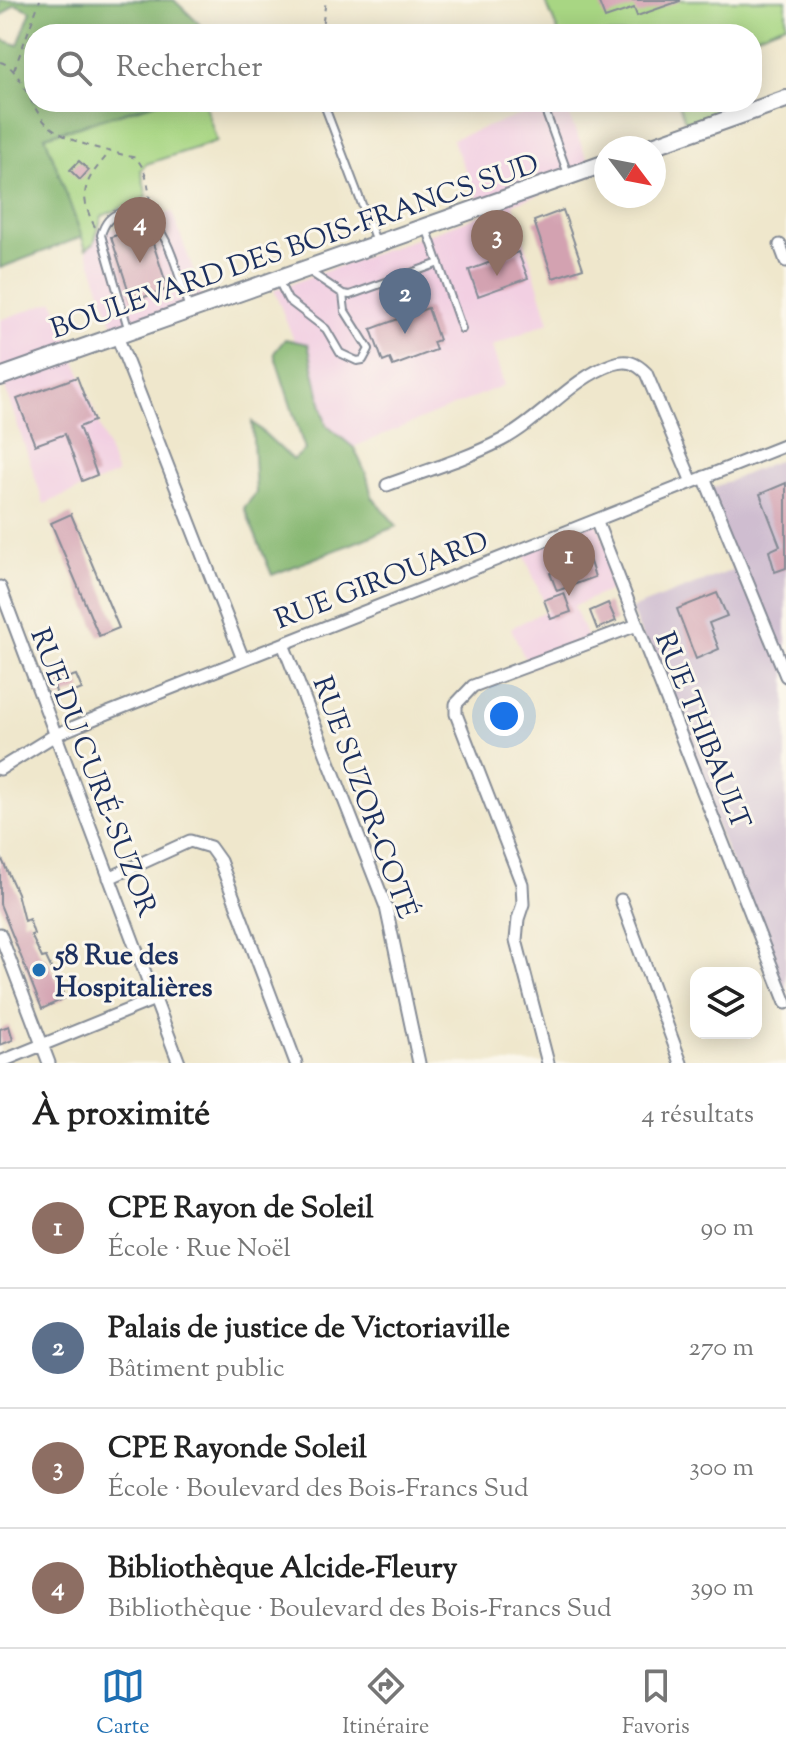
<!DOCTYPE html>
<html lang="fr">
<meta charset="utf-8">
<style>
body{margin:0;font-family:"Sorts Mill Goudy",serif;background:#f6f6f6;color:#222}
.controls{position:absolute;right:24px;bottom:24px;display:grid;overflow:hidden;border-radius:16px;box-shadow:0 4px 20px #0003}
.controls button{width:72px;height:72px;display:grid;place-items:center;padding:0;border:0;border-bottom:2px solid #e0e0e0;background:#fff;color:#222;font:40px sans-serif}
.compass{position:absolute;left:594px;top:136px;width:72px;height:72px;border-radius:50%;background:#fff;box-shadow:0 4px 20px #0003;rotate:122deg}
.you{position:absolute;left:504px;top:716px;width:28px;height:28px;margin:-20px;border:6px solid #fff;border-radius:50%;background:#1a73e8;box-shadow:0 0 0 12px #1a73e833}
.badge{display:grid;place-items:center;width:52px;height:52px;border-radius:50%;background:#1f6fb2;color:#fff;font-size:26px;font-weight:700}
.pin{position:absolute;translate:-50% -66px;filter:drop-shadow(0 2px 4px #0008)}
.pin::after{content:'';position:absolute;top:42px;width:28px;height:24px;background:inherit;clip-path:polygon(0 0,100% 0,50% 100%)}
.list{margin:0;padding:0;list-style:none}
h2{display:flex;justify-content:space-between;align-items:center;height:104px;margin:0;padding:0 32px;font-size:34px}
h2 small{font-size:26px;font-weight:400;color:#767676}
.list li{display:grid;grid-template-columns:52px 1fr auto;gap:24px;align-items:center;box-sizing:border-box;height:120px;padding:0 32px;border-top:2px solid #e0e0e0}
.list b{display:block;font-size:30px;white-space:nowrap}
.list p{margin:0;font-size:26px;white-space:nowrap;color:#767676}
.list em{font-size:26px;font-style:normal;color:#767676}
.icon{flex:none;width:44px;height:44px;fill:none;stroke:currentColor;stroke-width:2;stroke-linecap:round;stroke-linejoin:round}
.map{position:relative;flex:none;width:786px;height:1063px;overflow:hidden}
.search{position:absolute;background:#fff;box-shadow:0 4px 20px #0003;left:24px;right:24px;top:24px;height:88px;display:flex;align-items:center;gap:20px;box-sizing:border-box;padding:0 28px;border-radius:32px;color:#767676;font-size:30px}
.sheet{height:584px;background:#fff}
nav{display:flex;justify-content:space-around;align-items:center;box-sizing:border-box;height:112px;border-top:2px solid #e0e0e0;background:#fff;font-size:22px;color:#767676}
nav a{display:grid;justify-items:center;gap:4px}
nav .on{color:#1f6fb2}
.map>svg:first-child{display:block}
.built{fill:#f2cfe2}
.industrial{fill:#cfbdd0}
.green{fill:#a8d683;stroke:#628270;stroke-width:2}
.forest{fill:#86b771;stroke:#507368;stroke-width:2}
.building{fill:#d3a2b1}
.lines{fill:none;stroke-linecap:round;stroke-linejoin:round}
.lane-casing{stroke:#858b95;stroke-width:10}
.street-casing{stroke:#858b95;stroke-width:15}
.secondary-casing{stroke:#858b95;stroke-width:20}
.path{stroke:#858b95;stroke-width:2;stroke-dasharray:6 6;stroke-linecap:butt}
.lane{stroke:#fff;stroke-width:6}
.street{stroke:#fff;stroke-width:11}
.secondary{stroke:#fff;stroke-width:16}
.poi-dot{fill:#1f6fb2;stroke:#fbf7ec;stroke-width:3}
.labels{text-anchor:middle;stroke-width:6;stroke-linejoin:round;paint-order:stroke}
.street-label{font-size:28px;fill:#1b2f5e;stroke:#fbf7ec}
.poi-label{font-size:28px;font-weight:bold;fill:#1b2f5e;stroke:#fbf7ec;text-anchor:start}
</style>
<div class="map">
<svg width="786" height="1063" viewBox="0 0 786 1063">
<rect width="100%" height="100%" fill="#fbf7ec"/>
<filter id="ink" filterUnits="userSpaceOnUse"><feTurbulence type="fractalNoise" baseFrequency=".0125" numOctaves="2"/><feDisplacementMap in="SourceGraphic" scale="16" xChannelSelector="R" yChannelSelector="G"/><feConvolveMatrix kernelMatrix="1 2 1 2 8 2 1 2 1" color-interpolation-filters="sRGB"/></filter>
<filter id="wash" filterUnits="userSpaceOnUse"><feTurbulence type="fractalNoise" baseFrequency=".006" numOctaves="4" result="noise"/><feDisplacementMap in="SourceGraphic" scale="32" xChannelSelector="R" yChannelSelector="G"/><feGaussianBlur stdDeviation="1.8" result="paint"/><feColorMatrix in="noise" values="0 0 0 0 0 0 0 0 0 0 0 0 0 0 0 0 0 1.4 0 .05"/><feComposite in="paint" operator="in"/></filter>
<g filter="url(#wash)">
<rect width="100%" height="100%" fill="#efe7cc"/>
<!-- built -->
<path class="built" d="M558,102H563L594,174L513,204L549,322L492,346L504,385L339,453L274,290L484,214L452,139Z
M172,212L204,299L114,328L82,237Z
M54,301L117,474L44,504L0,373V320Z
M596,520L621,585L574,606L589,643L529,668L511,628L547,610L522,549Z"/>
<!-- industrial -->
<path class="industrial" d="M786,457V1001L631,609L733,570L701,493Z"/>
<!-- green -->
<path class="green" d="M545,0H786V24L752,37V34H559Z
M159,102H204L217,141L146,164L141,170L147,197L102,216L94,243L86,249L45,136Z
M678,102H740L744,112L689,131Z"/>
<!-- forest -->
<path class="forest" d="M0,0H174L210,34H34V102H159L45,136L82,237L0,268V39L18,45L31,11L15,4L0,17Z
M285,339L308,344L326,425L354,448L367,476L372,497L397,526L272,575L244,508L256,493L252,422L293,460L305,450L274,353Z"/>
<g id="blocks">
<!-- building -->
<path class="building" d="M598,0H680V1L637,16L634,8L605,18Z
M79,161L89,170L80,180L70,170Z
M563,210L583,268L553,278L534,221Z
M147,225L168,289L132,301L111,237Z
M518,252L528,278L478,296L469,270Z
M428,308L439,340L433,342L436,350L393,366L390,359L383,362L371,329Z
M77,377L94,421L79,427L97,475L82,481L65,434L35,445L17,399Z
M786,483V568L775,572L769,551L780,546L760,494Z
M71,514L119,628L99,636L51,523Z
M589,559L595,577L557,591L550,573Z
M564,593L571,612L551,619L544,600Z
M717,593L727,616L709,623L719,649L696,659L677,609Z
M608,603L616,621L597,629L590,611Z
M76,675L82,689L58,699L53,682Z
M0,855L17,893L24,921L29,919L34,934L31,935L42,958L46,957L65,998L42,1009L0,904Z
M9,1026L13,1040L0,1045V1029Z"/>
</g>
</g>
<g filter="url(#ink)">
<use href="#blocks" fill-opacity="0" stroke="#858b95" stroke-width="2"/>
<g class="lines">
<!-- lane casing -->
<g class="lane-casing">
<path id="lane" d="M323,102L377,244
M542,102L568,174
M427,230L462,329
M307,270L343,294L350,295L439,263
M279,282L288,300L326,329L340,353L357,361L363,360L369,349L345,311L343,294
M128,328L101,235C104,224 109,216 120,213C165,199 179,279 189,309"/>
</g>
<!-- street casing -->
<g class="street-casing">
<path id="street" d="M780,245L786,261
M117,336L243,659
M704,477L786,676
M387,485C425,471 466,459 502,440C542,419 570,379 613,364C627,359 636,363 646,373L692,482
M596,520L786,1003
M0,587L179,1063
M283,644L386,907L419,1063
M0,769L55,735L103,715L786,445
M109,878L190,841L210,847L220,861L296,1063
M621,900L681,1063
M0,934L49,1063
M0,1062L155,999
M548,1063L516,940L518,919L523,904L522,884L456,714V704L473,686L637,625"/>
</g>
<!-- secondary casing -->
<g class="secondary-casing">
<path id="secondary" d="M647,148L786,99
M0,377L606,163"/>
</g>
<!-- path -->
<path class="path" d="M321,34L326,0
M0,62C21,66 31,111 48,125C72,145 106,150 136,158C149,173 149,191 150,209
M14,70L40,0
M95,227C76,191 86,180 110,152"/>
<!-- lane -->
<use href="#lane" class="lane"/>
<!-- street -->
<use href="#street" class="street"/>
<!-- secondary -->
<use href="#secondary" class="secondary"/>
</g>
</g>
<!-- markers -->
<circle class="poi-dot" cx="39" cy="970" r="8"/>
<g class="labels">
<!-- street labels -->
<g class="street-label">
<text transform="translate(294 245) rotate(-19)" y="10">BOULEVARD DES BOIS-FRANCS SUD</text>
<text transform="translate(381 579) rotate(-21)" y="10">RUE GIROUARD</text>
<text transform="translate(704 730) rotate(68)" y="10">RUE THIBAULT</text>
<text transform="translate(95 772) rotate(69)" y="10">RUE DU CURÉ-SUZOR</text>
<text transform="translate(366 797) rotate(70)" y="10">RUE SUZOR-COTÉ</text>
</g>
<!-- poi labels -->
<g class="poi-label">
<text x="55" y="964">58 Rue des<tspan x="55" dy="32">Hospitalières</tspan></text>
</g>
</g>
</svg>
<div class="controls">
<button><svg class="icon" aria-label="layers" viewBox="0 0 24 24"><path d="M12 4l9 5-9 5-9-5zM3 14l9 5 9-5"/></svg></button>
</div>
<svg class="compass" viewBox="-18 -18 36 36"><path d="M0-13l5 13h-10z" fill="#e53935"/><path d="M0 13l5-13h-10z" fill="#767676"/></svg>
<div class="you"></div>
<div class="pin badge" style="left:569px;top:596px;background:#8d6e63">1</div>
<div class="pin badge" style="left:405px;top:334px;background:#5c6f8a">2</div>
<div class="pin badge" style="left:497px;top:276px;background:#8d6e63">3</div>
<div class="pin badge" style="left:140px;top:263px;background:#8d6e63">4</div>
<div class="search"><svg class="icon" aria-label="search" viewBox="0 0 24 24"><circle cx="10" cy="10" r="6"/><path d="M15 15l6 6"/></svg>Rechercher</div>
</div>
<section class="sheet">
<h2>À proximité<small>4 résultats</small></h2>
<ul class="list">
<li><span class="badge" style="background:#8d6e63">1</span><div><b>CPE Rayon de Soleil</b><p>École · Rue Noël</p></div><em>90 m</em></li>
<li><span class="badge" style="background:#5c6f8a">2</span><div><b>Palais de justice de Victoriaville</b><p>Bâtiment public</p></div><em>270 m</em></li>
<li><span class="badge" style="background:#8d6e63">3</span><div><b>CPE Rayonde Soleil</b><p>École · Boulevard des Bois-Francs Sud</p></div><em>300 m</em></li>
<li><span class="badge" style="background:#8d6e63">4</span><div><b>Bibliothèque Alcide-Fleury</b><p>Bibliothèque · Boulevard des Bois-Francs Sud</p></div><em>390 m</em></li>
</ul>
</section>
<nav>
<a class="on"><svg class="icon" aria-label="map" viewBox="0 0 24 24"><path d="M3 6l6-2 6 2 6-2v14l-6 2-6-2-6 2zM9 4v14M15 6v14"/></svg>Carte</a>
<a><svg class="icon" aria-label="directions" viewBox="0 0 24 24"><path d="M12 3l9 9-9 9-9-9zM9 14v-3h6M13 9l2 2-2 2"/></svg>Itinéraire</a>
<a><svg class="icon" aria-label="saved" viewBox="0 0 24 24"><path d="M7 4h10v16l-5-4-5 4z"/></svg>Favoris</a>
</nav>
